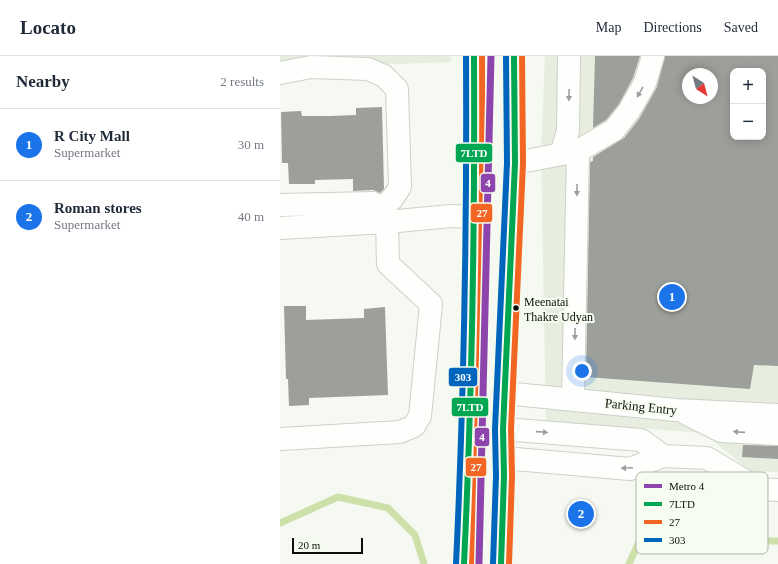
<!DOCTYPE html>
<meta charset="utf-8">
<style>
body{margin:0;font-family:Georgia,serif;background:#f6f6f7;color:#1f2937}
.controls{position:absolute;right:12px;top:12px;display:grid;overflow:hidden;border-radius:8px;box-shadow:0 2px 10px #0003}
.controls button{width:36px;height:36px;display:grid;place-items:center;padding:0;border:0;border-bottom:1px solid #e0e1e3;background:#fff;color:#1f2937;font:20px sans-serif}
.compass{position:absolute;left:402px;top:12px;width:36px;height:36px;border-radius:50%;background:#fff;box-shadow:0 2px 10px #0003;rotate:144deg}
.scale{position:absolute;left:12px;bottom:10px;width:71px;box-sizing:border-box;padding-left:4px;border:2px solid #0e0f0b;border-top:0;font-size:11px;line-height:14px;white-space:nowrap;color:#0e0f0b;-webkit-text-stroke:3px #f6fcef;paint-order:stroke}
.you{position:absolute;left:302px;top:315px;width:14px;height:14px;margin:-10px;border:3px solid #fff;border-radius:50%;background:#1a73e8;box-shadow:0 0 0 6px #1a73e833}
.badge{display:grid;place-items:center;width:26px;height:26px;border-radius:50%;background:#1a73e8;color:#fff;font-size:13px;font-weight:700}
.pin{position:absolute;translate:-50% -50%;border:2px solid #fff;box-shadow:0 1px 4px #0006}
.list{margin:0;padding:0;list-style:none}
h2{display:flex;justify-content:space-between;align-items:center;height:52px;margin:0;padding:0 16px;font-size:17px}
h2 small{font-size:13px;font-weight:400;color:#747a83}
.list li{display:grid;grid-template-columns:26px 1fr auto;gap:12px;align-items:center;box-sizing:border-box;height:72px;padding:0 16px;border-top:1px solid #e0e1e3}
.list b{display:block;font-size:15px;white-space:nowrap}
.list p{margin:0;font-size:13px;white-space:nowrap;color:#747a83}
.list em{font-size:13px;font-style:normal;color:#747a83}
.map{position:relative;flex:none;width:498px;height:508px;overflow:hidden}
header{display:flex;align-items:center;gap:24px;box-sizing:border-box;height:56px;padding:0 20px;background:#fff;border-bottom:1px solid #e0e1e3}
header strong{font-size:19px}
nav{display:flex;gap:22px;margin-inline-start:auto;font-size:14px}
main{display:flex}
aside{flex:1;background:#fff}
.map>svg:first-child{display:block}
.built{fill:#e7eddf;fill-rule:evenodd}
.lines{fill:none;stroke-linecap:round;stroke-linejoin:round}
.stream{stroke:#cde0aa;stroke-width:7}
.building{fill:#9d9f9a;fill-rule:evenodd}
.minor-casing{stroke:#cdd0ca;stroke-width:24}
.major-casing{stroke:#cdd0ca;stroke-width:24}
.minor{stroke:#fefefd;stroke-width:22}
.major{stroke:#fefefd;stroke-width:22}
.bus-1-casing{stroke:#f6fcef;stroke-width:9}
.bus-2-casing{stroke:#f6fcef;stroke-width:9}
.bus-3-casing{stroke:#f6fcef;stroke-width:9}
.bus-1{stroke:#00a651;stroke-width:6}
.bus-2{stroke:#f26522;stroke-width:6}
.bus-3{stroke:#0065bd;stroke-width:6}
.metro-1-casing{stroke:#f6fcef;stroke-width:10}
.metro-1{stroke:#8e44ad;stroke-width:7}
.oneway{fill:#9e9e9c}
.bus-dot{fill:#0e0f0b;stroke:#f6fcef;stroke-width:1.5}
.labels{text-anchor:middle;stroke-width:4;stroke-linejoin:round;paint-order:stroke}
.bus-label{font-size:12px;fill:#0e0f0b;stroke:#f6fcef;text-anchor:start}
.street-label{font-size:13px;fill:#0e0f0b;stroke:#f6fcef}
.key{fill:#f6fcef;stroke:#b0b5ab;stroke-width:1}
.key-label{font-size:11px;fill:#0e0f0b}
.line-badge{stroke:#f6fcef;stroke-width:1.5}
.badge-label{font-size:11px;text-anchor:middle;font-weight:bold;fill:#fff}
</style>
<header>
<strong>Locato</strong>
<nav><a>Map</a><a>Directions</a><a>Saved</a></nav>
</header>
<main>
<aside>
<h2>Nearby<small>2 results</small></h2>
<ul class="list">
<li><span class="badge">1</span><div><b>R City Mall</b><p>Supermarket</p></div><em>30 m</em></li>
<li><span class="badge">2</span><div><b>Roman stores</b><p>Supermarket</p></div><em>40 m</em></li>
</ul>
</aside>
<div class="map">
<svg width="498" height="508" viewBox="0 0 498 508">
<rect width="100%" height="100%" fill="#f6f9f2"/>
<!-- built -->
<path class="built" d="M0,0H171V6L0,12Z
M265,0H498V416L471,415L423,377L266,365L261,96ZM453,15H483V81H453ZM408,18H432V42H408Z"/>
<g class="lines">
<!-- stream -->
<path class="stream" d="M0,467L58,441L108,452L135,479L144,508
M349,508L358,488L409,474L454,485H498"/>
</g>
<!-- building -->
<path class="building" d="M315,0H360L353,22L339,48L326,64L313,72Z
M385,0H498V310L474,309L470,333L306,321L310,106L313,105V101L344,82L359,63L377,31ZM453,15H483V81H453ZM408,18H432V42H408Z
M102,51L104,133L100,137L93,134L73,135V123L35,124V128H9L8,107H2L1,56L21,55L22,60H51L76,59V52Z
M4,250H26V264L84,262V253L105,251L108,339L29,342V349L9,350L8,323H6Z
M463,389L498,390V403L462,401Z"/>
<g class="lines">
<!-- minor casing -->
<g class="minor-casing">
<path id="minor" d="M0,17L31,11L88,13L104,20L117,33L120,131L112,143L102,152
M281,98L288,75L289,0
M235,107L298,95L334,74L349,55L365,27L373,0
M0,149L93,147L102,152L107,166L108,208L151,248L140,360L134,370L120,376L0,383
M0,172L107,166L171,160L194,161
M224,337L396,354L498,359
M293,343L298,95
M407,358L441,375L498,378
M223,373L361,384L383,400
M224,402L350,413L383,400L427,402L479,433L498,434"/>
</g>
<!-- major casing -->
<g class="major-casing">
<path id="major" d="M184,508C193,339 195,169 194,0
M221,508L224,420L223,373L235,107L234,0"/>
</g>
<!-- minor -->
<use href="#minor" class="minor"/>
<!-- major -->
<use href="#major" class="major"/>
<!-- bus-1 casing -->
<g class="bus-1-casing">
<path id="bus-1" d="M184,508C192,339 195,169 194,0
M221,508L224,420L223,373L235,107L234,0"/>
</g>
<!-- bus-2 casing -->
<g class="bus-2-casing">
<path id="bus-2" d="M192,508C200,339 203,169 202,0
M229,508L232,420L231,373L243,107L242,0"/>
</g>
<!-- bus-3 casing -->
<g class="bus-3-casing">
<path id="bus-3" d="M176,508C184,338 187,169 186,0
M213,508L216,420L215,373L227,107L226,0"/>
</g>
<!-- bus-1 -->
<use href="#bus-1" class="bus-1"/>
<!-- bus-2 -->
<use href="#bus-2" class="bus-2"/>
<!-- bus-3 -->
<use href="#bus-3" class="bus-3"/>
<!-- metro-1 casing -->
<g class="metro-1-casing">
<path id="metro-1" d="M199,508L211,0"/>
</g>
<!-- metro-1 -->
<use href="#metro-1" class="metro-1"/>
</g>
<!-- one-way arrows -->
<defs><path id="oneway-solid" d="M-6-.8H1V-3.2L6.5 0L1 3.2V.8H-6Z"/></defs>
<g class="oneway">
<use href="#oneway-solid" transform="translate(360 36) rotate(120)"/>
<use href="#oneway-solid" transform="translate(289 39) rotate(91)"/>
<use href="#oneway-solid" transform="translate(297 134) rotate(91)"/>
<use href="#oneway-solid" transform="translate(295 278) rotate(91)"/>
<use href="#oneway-solid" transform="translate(262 376) rotate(4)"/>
<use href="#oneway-solid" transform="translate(459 376) rotate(-176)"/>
<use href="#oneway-solid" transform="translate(347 412) rotate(177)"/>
</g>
<!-- markers -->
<circle class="bus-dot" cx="236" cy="252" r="3.5"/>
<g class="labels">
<!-- bus labels -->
<g class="bus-label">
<text x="244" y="250">Meenatai<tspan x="244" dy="15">Thakre Udyan</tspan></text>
</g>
<!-- street labels -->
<g class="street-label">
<text transform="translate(361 350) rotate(6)" y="5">Parking Entry</text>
</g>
</g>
<!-- legend -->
<rect x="356" y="416" width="132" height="82" rx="6" class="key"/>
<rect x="364" y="428" width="18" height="4" fill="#8e44ad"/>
<rect x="364" y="446" width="18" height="4" fill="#00a651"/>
<rect x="364" y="464" width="18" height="4" fill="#f26522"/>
<rect x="364" y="482" width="18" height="4" fill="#0065bd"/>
<g class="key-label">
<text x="389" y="434">Metro 4</text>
<text x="389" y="452">7LTD</text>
<text x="389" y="470">27</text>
<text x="389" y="488">303</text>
</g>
<g class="line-badge">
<rect x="175" y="87" width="38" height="20" rx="4" fill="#00a651"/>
<rect x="200" y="117" width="16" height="20" rx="4" fill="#8e44ad"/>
<rect x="190" y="147" width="23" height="20" rx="4" fill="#f26522"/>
<rect x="168" y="311" width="30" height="20" rx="4" fill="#0065bd"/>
<rect x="171" y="341" width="38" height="20" rx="4" fill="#00a651"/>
<rect x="194" y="371" width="16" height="20" rx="4" fill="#8e44ad"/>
<rect x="185" y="401" width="22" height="20" rx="4" fill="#f26522"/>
</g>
<g class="badge-label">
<text x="194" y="101">7LTD</text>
<text x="208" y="131">4</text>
<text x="202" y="161">27</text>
<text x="183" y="325">303</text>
<text x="190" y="355">7LTD</text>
<text x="202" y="385">4</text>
<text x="196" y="415">27</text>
</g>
</svg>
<div class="controls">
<button>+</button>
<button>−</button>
</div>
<svg class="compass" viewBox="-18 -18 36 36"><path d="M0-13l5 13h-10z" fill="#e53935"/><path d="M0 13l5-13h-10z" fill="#747a83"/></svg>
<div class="scale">20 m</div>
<div class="you"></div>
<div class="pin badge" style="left:392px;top:241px">1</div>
<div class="pin badge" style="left:301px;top:458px">2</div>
</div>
</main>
